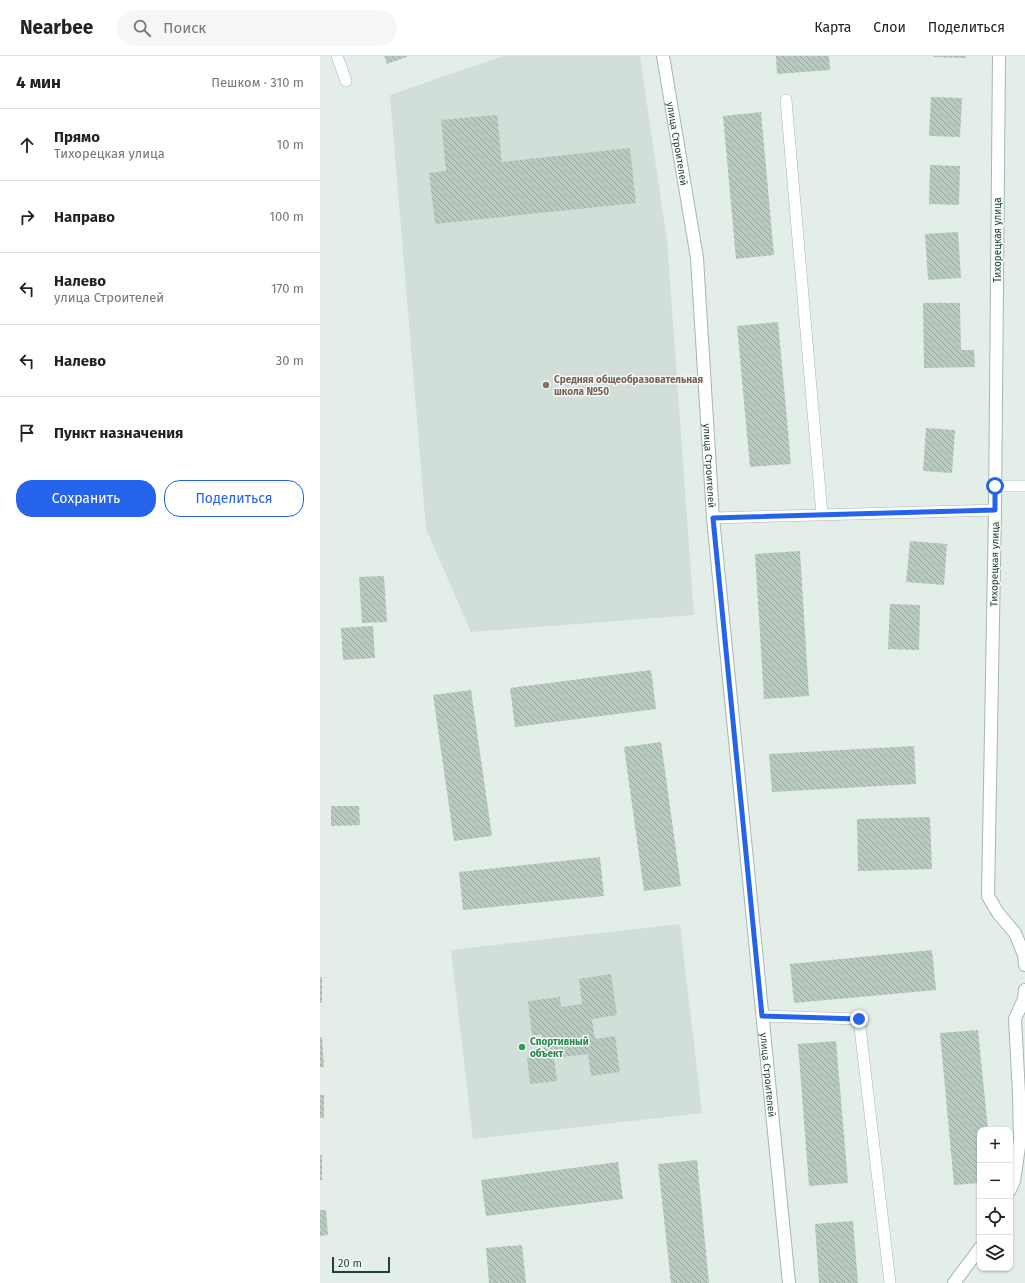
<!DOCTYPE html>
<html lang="ru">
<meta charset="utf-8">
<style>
body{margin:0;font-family:"Fira Sans",sans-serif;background:#f6f6f6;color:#222}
.controls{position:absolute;right:12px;bottom:12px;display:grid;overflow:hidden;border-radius:8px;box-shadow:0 1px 3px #0004}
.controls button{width:36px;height:36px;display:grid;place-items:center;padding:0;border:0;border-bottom:1px solid #e0e0e0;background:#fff;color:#222;font:20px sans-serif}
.scale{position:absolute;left:12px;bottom:10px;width:58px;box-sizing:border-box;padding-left:4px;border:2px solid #214236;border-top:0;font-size:11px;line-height:14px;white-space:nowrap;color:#214236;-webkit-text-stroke:3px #f5faf7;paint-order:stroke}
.stop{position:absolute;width:12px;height:12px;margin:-9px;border:3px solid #2563eb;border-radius:50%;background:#fff}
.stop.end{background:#2563eb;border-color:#fff;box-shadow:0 1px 4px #0008}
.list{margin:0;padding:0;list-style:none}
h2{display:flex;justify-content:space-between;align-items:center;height:52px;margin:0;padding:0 16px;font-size:17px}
h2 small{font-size:13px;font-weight:400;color:#767676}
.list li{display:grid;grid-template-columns:26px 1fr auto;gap:12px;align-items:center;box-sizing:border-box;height:72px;padding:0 16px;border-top:1px solid #e0e0e0}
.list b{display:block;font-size:15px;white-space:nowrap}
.list p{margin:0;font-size:13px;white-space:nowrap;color:#767676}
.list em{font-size:13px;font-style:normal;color:#767676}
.actions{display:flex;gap:8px;padding:12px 16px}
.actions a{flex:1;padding:9px 0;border:1px solid #2563eb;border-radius:16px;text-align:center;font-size:14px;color:#2563eb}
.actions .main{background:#2563eb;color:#fff}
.icon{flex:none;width:22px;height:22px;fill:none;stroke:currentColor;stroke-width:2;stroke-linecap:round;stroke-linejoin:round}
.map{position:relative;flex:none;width:705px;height:1227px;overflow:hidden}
header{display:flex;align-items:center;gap:24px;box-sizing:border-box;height:56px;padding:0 20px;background:#fff;border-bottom:1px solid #e0e0e0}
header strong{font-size:19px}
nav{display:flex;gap:22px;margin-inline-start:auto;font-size:14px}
.search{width:280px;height:36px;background:#f6f6f6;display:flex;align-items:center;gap:10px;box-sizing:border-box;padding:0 14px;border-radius:22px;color:#767676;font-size:15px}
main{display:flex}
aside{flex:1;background:#fff}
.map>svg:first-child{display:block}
.built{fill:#d2ded8}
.building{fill:url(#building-back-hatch)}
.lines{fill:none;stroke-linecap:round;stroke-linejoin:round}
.service-casing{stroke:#a6b7b0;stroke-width:12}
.minor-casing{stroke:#a6b7b0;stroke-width:14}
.service{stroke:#fff;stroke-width:11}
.minor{stroke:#fff;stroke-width:12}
.route{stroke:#2563eb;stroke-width:5}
.education-dot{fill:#8d6e63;stroke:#f5faf7;stroke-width:1.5}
.leisure-dot{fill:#2e9e5b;stroke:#f5faf7;stroke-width:1.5}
.labels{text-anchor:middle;stroke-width:3;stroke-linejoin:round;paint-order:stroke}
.street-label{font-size:10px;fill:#214236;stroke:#f5faf7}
.education-label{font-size:10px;font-weight:bold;fill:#785e54;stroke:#f5faf7;text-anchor:start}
.leisure-label{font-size:10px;font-weight:bold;fill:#27864d;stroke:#f5faf7;text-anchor:start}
</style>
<header>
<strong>Nearbee</strong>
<div class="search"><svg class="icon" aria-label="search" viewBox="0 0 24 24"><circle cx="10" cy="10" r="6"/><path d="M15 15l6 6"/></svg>Поиск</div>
<nav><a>Карта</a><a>Слои</a><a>Поделиться</a></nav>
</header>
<main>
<aside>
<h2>4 мин<small>Пешком · 310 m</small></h2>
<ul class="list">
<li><svg class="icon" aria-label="ahead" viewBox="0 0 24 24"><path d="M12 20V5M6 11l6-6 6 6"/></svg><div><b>Прямо</b><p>Тихорецкая улица</p></div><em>10 m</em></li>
<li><svg class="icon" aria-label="right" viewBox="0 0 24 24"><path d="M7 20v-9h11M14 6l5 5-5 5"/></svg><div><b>Направо</b></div><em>100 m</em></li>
<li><svg class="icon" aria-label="left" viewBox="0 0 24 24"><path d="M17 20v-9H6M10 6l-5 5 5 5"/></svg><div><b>Налево</b><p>улица Строителей</p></div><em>170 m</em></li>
<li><svg class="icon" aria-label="left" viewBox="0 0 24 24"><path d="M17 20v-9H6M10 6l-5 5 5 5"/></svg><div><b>Налево</b></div><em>30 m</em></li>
<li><svg class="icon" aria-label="arrive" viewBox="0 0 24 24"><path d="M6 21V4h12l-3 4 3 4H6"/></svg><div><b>Пункт назначения</b></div></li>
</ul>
<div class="actions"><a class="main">Сохранить</a><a>Поделиться</a></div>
</aside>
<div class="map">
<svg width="705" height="1227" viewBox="0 0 705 1227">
<defs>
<pattern id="building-back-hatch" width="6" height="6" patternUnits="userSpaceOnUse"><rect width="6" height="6" fill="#b9cac1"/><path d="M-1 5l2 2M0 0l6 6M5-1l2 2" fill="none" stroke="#96a69e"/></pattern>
</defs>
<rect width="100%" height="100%" fill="#e4eee9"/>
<!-- built -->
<path class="built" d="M183,0H320L347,185L374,559L151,576L106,473L70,39Z
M360,868L382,1057L153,1083L131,894Z"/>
<!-- building -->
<path class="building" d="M64,0H89L67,8Z
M456,0H509L510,14L457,18Z
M613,0H646V2L613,1Z
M611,41L642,42L640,81L609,80Z
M441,56L454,199L416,203L403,60Z
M177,59L182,106L310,92L316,147L115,168L109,117L126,115L121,64Z
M610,109L640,110L639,149L609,148Z
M638,176L641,222L608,224L605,178Z
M603,247H640L641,294H654L655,311L604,312Z
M458,266L471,408L430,411L417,270Z
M606,372L635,374L632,417L603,415Z
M590,485L627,488L624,529L586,526Z
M480,495L489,640L444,643L435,498Z
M64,520L67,566L42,567L39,521Z
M570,548L600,549L599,594L568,593Z
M53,570L55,602L23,604L21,572Z
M331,614L336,653L195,671L190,632Z
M151,634L172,780L134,785L113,639Z
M341,686L361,830L324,835L304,691Z
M594,690L596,728L452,736L449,698Z
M11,750H39L40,769L11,770Z
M610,761L612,813L538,815L537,763Z
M280,801L284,840L143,854L139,816Z
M612,894L616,934L474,947L470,908Z
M291,918L297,959L272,963L275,983L295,980L300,1016L271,1020L268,998L234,1002L237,1025L210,1028L207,1002L225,1000L222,978L212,980L208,945L240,941L241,951L262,948L259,923Z
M0,921H2V947H0Z
M658,974L668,1074H660V1127L634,1129L620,977Z
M0,981H2L4,1011H0Z
M516,985L528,1127L489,1130L478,988Z
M0,1039H4V1062H0Z
M0,1099H2V1124H0Z
M377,1104L389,1227H351L338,1108Z
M298,1106L303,1143L166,1160L161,1124Z
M0,1154H6L8,1179L0,1180Z
M533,1165L538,1227H499L495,1168Z
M202,1189L206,1227H169L166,1192Z"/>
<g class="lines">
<!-- service casing -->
<g class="service-casing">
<path id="service" d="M17,0L26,25
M466,44L502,459
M675,430H705
M393,462L675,454
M442,960L539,963L570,1227"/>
</g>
<!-- minor casing -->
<g class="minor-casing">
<g id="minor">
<path id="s1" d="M343,0L377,202L393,462L469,1227"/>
<path d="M679,0L675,454L668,840L678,857L695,877L704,899L705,909"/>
<path d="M690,1134L694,1125L700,1084L699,1038L695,963L704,943L705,934"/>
<path d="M634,1227L660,1192"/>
</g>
</g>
<!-- service -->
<use href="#service" class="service"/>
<!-- minor -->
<use href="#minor" class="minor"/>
</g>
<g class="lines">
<!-- route -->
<path class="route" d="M539,963L442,960L393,462L675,454V430"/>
</g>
<!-- markers -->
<circle class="education-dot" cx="226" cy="329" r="4"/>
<circle class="leisure-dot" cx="202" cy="991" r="4"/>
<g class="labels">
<!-- street labels -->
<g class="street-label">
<text dy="4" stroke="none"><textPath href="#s1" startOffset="89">улица Строителей</textPath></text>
<text transform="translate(677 184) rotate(-90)" y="4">Тихорецкая улица</text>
<text dy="4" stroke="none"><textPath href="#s1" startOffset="413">улица Строителей</textPath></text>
<text transform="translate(674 508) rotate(-89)" y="4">Тихорецкая улица</text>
<text dy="4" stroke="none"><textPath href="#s1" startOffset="1025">улица Строителей</textPath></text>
</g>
<!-- education labels -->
<g class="education-label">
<text x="234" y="327">Средняя общеобразовательная<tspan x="234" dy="12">школа №50</tspan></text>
</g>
<!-- leisure labels -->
<g class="leisure-label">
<text x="210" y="989">Спортивный<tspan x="210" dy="12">объект</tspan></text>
</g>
</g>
</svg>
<div class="controls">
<button>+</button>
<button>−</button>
<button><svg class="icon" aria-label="locate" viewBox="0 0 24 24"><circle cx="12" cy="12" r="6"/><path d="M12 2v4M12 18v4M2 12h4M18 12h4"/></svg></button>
<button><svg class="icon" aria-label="layers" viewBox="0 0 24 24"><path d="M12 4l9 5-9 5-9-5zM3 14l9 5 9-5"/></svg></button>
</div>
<div class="scale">20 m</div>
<div class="stop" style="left:675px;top:430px"></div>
<div class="stop end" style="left:539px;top:963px"></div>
</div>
</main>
